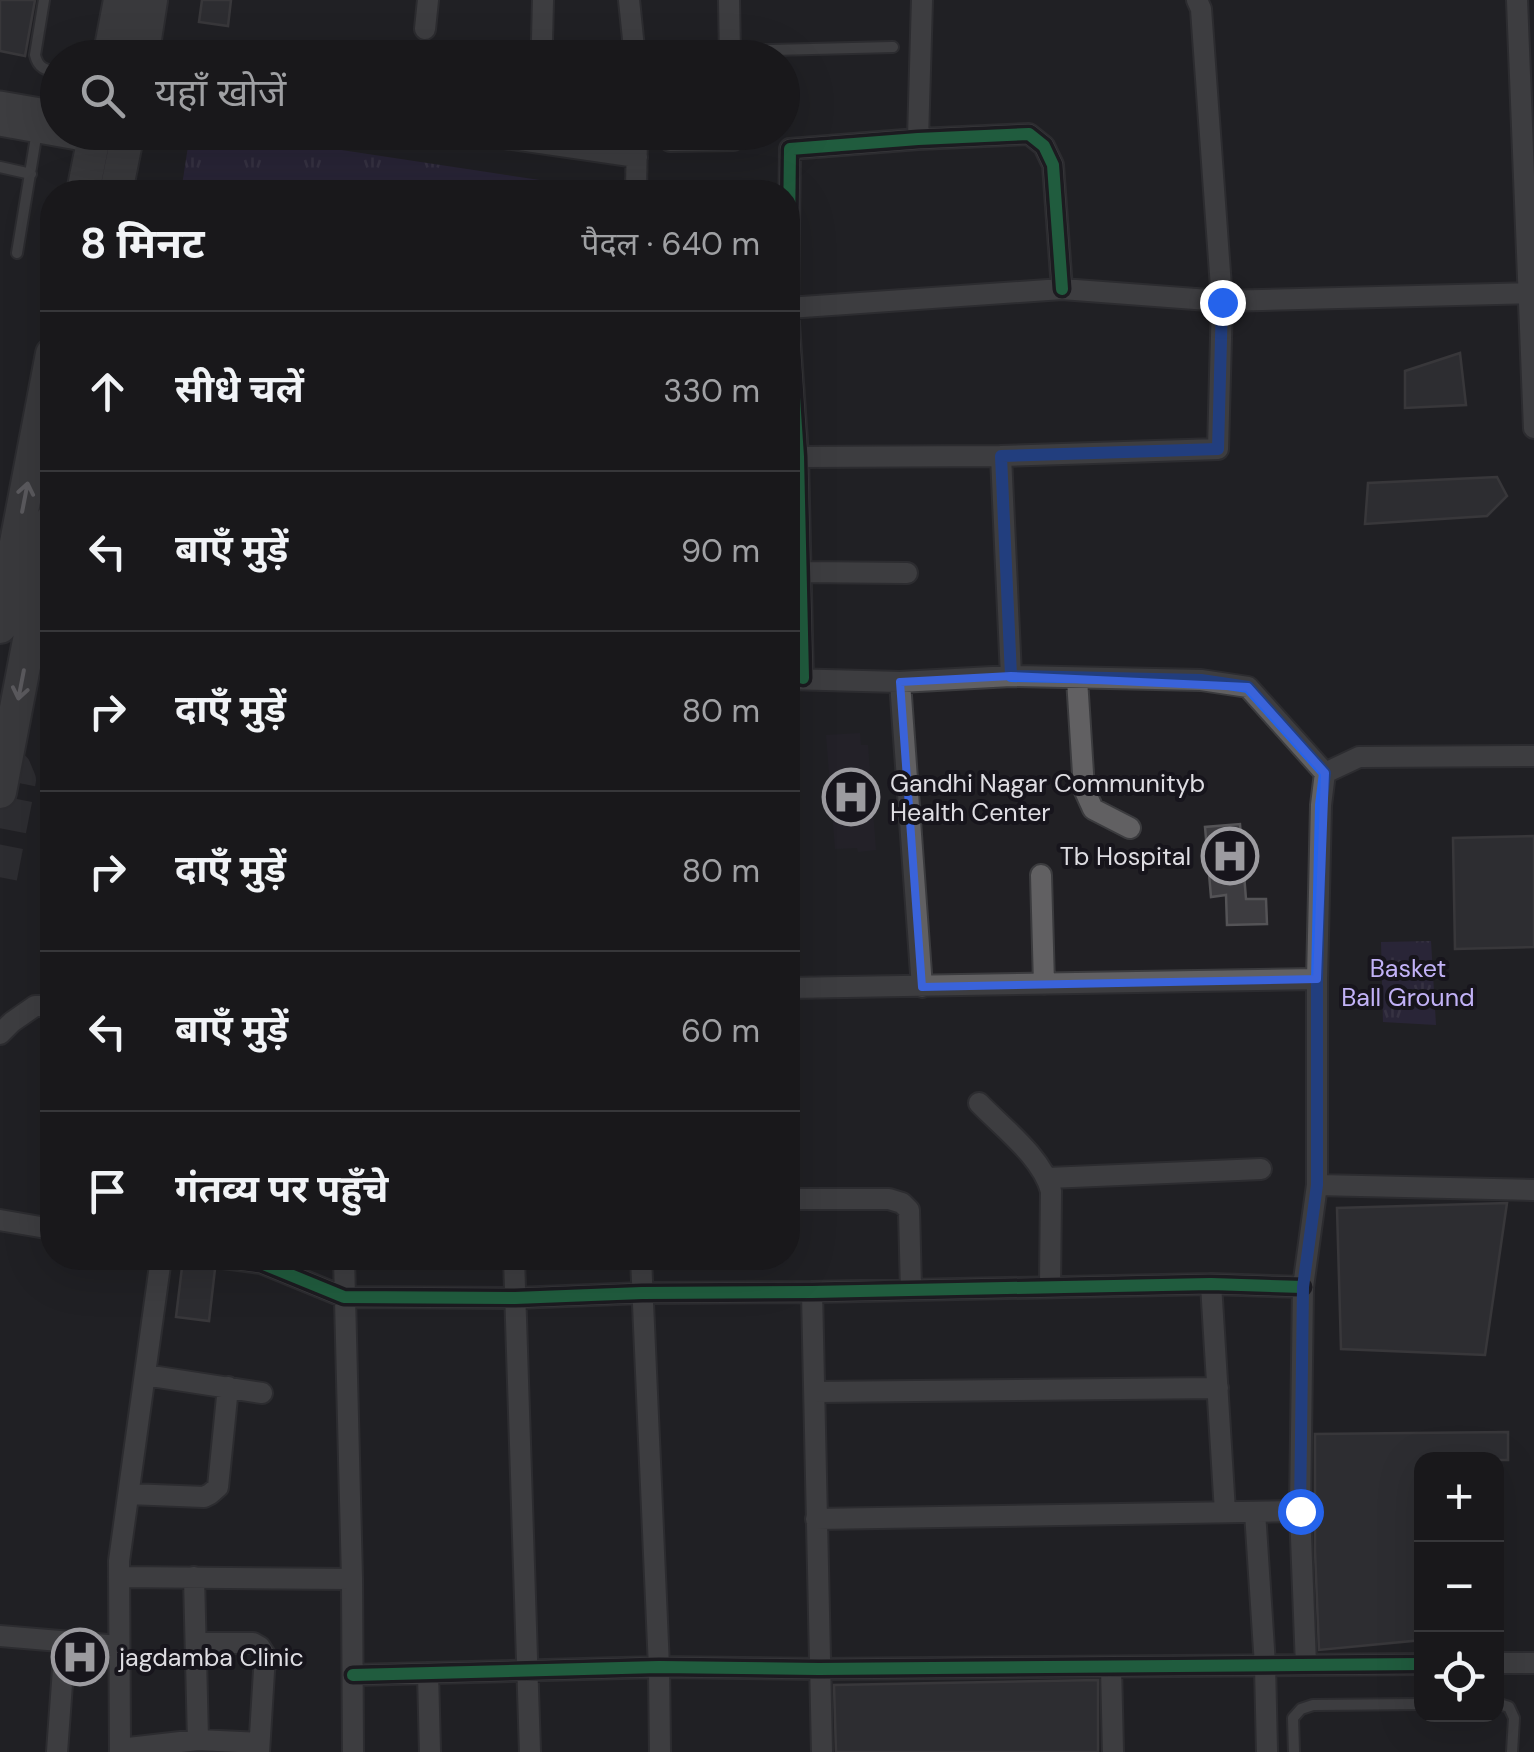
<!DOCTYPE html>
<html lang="hi">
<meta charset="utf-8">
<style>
body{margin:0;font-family:"DM Sans","Noto Sans Devanagari",sans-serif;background:#222124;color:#f1f3f6}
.controls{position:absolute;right:30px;bottom:30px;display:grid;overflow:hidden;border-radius:20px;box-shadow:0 10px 40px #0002}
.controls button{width:90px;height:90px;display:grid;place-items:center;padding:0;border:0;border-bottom:2px solid #37373a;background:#19181b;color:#f1f3f6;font:50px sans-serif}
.stop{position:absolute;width:30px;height:30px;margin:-22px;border:8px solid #2563eb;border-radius:50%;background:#fff}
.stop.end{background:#2563eb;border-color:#fff;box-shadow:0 2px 10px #0008}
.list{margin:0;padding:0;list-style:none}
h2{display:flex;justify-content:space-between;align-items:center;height:130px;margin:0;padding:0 40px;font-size:42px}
h2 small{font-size:32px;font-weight:400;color:#9fa0a3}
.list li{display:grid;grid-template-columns:65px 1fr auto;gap:30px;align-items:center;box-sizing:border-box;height:160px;padding:0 40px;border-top:2px solid #37373a}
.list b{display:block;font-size:38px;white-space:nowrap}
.list em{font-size:32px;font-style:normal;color:#9fa0a3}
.icon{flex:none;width:55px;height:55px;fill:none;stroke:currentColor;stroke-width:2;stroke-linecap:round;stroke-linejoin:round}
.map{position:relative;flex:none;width:1534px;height:1752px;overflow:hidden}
.search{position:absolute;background:#19181b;box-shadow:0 10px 40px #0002;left:40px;top:40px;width:760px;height:110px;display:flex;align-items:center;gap:25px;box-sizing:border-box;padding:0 35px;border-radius:55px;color:#9fa0a3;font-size:38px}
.panel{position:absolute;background:#19181b;box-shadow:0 10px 40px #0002;left:40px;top:180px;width:760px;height:1090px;border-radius:40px}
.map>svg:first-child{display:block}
.built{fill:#26232e}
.park{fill:url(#park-tufts)}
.building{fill:#3d3c40;stroke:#545356;stroke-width:2.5}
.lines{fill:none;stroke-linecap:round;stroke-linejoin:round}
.primary-tunnel{stroke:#3d3c40;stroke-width:32;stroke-dasharray:32 16;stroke-linecap:butt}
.service-casing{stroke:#3b3b3e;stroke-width:14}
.minor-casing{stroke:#3b3b3e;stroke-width:24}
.tertiary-casing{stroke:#3b3b3e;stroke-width:29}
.primary-casing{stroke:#3b3b3e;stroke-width:36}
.service{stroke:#616062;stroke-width:10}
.minor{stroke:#616062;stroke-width:20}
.tertiary{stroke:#616062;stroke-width:25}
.primary{stroke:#58575a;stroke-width:32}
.cycleway-casing{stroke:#17151c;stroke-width:19}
.cycleway{stroke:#20a55d;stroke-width:12}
.oneway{stroke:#a2a1a5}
.route{stroke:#2563eb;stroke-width:12}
.marked{fill:none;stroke:#3a63da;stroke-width:8;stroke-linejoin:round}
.labels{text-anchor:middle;stroke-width:8;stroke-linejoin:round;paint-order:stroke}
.poi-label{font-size:25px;fill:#dedde2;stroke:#17151c;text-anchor:start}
.park-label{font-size:25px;fill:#c2b2f7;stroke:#17151c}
</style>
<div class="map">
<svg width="1534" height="1752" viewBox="0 0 1534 1752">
<defs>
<pattern id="park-tufts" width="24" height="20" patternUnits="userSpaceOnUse" patternTransform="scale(2.5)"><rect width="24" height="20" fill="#342a4e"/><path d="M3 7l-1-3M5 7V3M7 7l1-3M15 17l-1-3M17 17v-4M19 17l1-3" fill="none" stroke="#514867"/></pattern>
</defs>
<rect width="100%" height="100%" fill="#212024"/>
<!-- built -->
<path class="built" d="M860,733L861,745H868L876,850L858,852L857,848L835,849L826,735Z"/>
<!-- park -->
<path class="park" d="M190,133H230L606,190V192H181Z
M1431,941L1436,1025L1383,1022L1381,942Z"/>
<!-- building -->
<path class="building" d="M0,0H35L25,56L0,51Z
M202,0H231L228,26L199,22Z
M1460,353L1466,405L1405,408V371Z
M1497,477L1507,496L1487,516L1365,524L1368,483Z
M1240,824L1246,899H1266L1267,924L1227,925L1226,895L1211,897L1205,827Z
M1534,836V947L1455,949L1453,838Z
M1507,1203L1485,1355L1341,1349L1337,1208Z
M183,1259L210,1262L215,1269L209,1321L176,1317Z
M1508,1432V1460H1422V1640L1319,1650L1315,1551V1434Z
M78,1656L93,1658L92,1681L76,1680Z
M1098,1680V1752H836L834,1685Z"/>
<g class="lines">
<!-- primary-tunnel -->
<path class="primary-tunnel" d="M0,763L15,768L20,780L0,883"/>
<!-- service casing -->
<g class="service-casing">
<path id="service" d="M44,0L35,55C38,68 45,70 58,72
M634,49L730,51L893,47
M0,167L31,174
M17,253L37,131
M1496,1703L1509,1707L1514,1718L1512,1752
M1294,1752L1293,1718L1301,1709L1313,1705L1422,1704"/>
</g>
<!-- minor casing -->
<g class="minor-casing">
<path id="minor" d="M629,0L635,58
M729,0L730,58
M1517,0L1534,428
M425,29L428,0
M542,40L543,0
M463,132L637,157
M918,139L922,0
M670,141L733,140V132
M636,192L637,132
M788,308L1062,289L1222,301L1534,293
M1001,456L1011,676
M798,457L1001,456L1218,449L1222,301L1201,9L1197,0
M802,572L907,573
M803,678L798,457L788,308L790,149L918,139L1029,134L1044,146L1053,165L1062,289
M788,679L900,682L1011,676L1201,680L1248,687L1325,773
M1077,679L1084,789L1093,809L1130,828
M900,682L922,987
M1534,756L1359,757L1325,773L1321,805L1317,979V1185L1534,1190
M1041,875L1044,984
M788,988L1317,979
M0,1034L12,1022L35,1006H52
M979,1103C1003,1128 1042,1157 1051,1191L1050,1287
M1048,1178L1261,1169
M788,1199H889L902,1203L909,1210L911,1290
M0,1220L52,1229
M223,1258L261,1263L344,1297L515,1298L642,1293L812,1292L1211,1284L1303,1287
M344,1258L352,1579L353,1752
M514,1258L530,1752
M641,1258L659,1667L660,1752
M1211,1284L1225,1512
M812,1292L822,1752
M145,1375L262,1393
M816,1392L1218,1388
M129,1494L204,1497L210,1494L218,1487L228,1387
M1255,1512L1265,1665L1267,1752
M816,1519L1300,1511
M119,1577L352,1579
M194,1577L198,1740
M0,1636L119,1646
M196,1643H253L260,1647L265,1655L259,1752
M1496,1663H1534
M1306,1665L1300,1511L1303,1287L1317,1185
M1111,1667L1113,1752
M428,1673L430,1752
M353,1675L659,1667L819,1669L1422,1664
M120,1749L198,1740L259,1743
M57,1752L65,1642
M120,1752L119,1561L161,1258"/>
</g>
<!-- tertiary casing -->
<g class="tertiary-casing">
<path id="tertiary" d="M0,104L58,114
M0,123L94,140"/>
</g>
<!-- primary casing -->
<g class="primary-casing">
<path id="primary" d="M109,58L120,0
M142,58L151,0
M83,192L95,132
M116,192L128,132
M0,627L52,354
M0,792L52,520"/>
</g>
<!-- service -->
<use href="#service" class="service"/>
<!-- minor -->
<use href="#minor" class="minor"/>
<!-- tertiary -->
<use href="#tertiary" class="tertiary"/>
<!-- primary -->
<use href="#primary" class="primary"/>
<!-- cycleway casing -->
<g class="cycleway-casing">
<path id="cycleway" d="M803,678L798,457L788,308L790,149L918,139L1029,134L1044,146L1053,165L1062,289
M223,1258L261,1263L344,1297L515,1298L642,1293L812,1292L1211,1284L1303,1287
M353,1675L659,1667L819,1669L1422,1664"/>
</g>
<!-- cycleway -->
<use href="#cycleway" class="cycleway"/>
</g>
<!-- one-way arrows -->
<defs><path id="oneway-shaft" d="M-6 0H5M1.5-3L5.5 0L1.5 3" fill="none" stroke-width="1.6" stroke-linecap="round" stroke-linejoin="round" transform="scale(2.5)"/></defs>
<g class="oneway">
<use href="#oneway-shaft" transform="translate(25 497) rotate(-79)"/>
<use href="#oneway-shaft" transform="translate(21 685) rotate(101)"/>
</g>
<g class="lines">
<!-- route -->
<path class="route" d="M1222,302L1218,449L1001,456L1011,676L1201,680L1248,687L1325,773L1321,805L1317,979V1185L1303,1287L1300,1511"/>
</g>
<!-- marked area -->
<path d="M0 0H1534V1752H0ZM1011,676L1248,687L1325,773L1317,979L922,987L900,682Z" fill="#212024" fill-opacity=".55" fill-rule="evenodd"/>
<path class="marked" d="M1011,676L1248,687L1325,773L1317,979L922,987L900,682Z"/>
<!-- icons -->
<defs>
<g id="hospital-ring" transform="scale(2.875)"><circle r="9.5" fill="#17151c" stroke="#9c9ba0" stroke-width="1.5"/><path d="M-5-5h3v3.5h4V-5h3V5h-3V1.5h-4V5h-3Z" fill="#9c9ba0"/></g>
</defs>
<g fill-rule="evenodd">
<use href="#hospital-ring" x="851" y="797"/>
<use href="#hospital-ring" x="1230" y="856"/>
<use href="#hospital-ring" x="80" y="1657"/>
</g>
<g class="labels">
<!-- poi labels -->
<g class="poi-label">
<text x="890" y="792">Gandhi Nagar Communityb<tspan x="890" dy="29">Health Center</tspan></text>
<text x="1191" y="865" text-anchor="end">Tb Hospital</text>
<text x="119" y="1666">jagdamba Clinic</text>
</g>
<!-- park labels -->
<g class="park-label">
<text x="1408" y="977">Basket<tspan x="1408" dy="29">Ball Ground</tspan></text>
</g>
</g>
</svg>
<div class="controls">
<button>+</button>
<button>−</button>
<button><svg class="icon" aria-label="locate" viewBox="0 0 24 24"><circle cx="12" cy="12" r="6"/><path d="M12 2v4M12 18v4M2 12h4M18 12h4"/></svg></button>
</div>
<div class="stop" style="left:1300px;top:1511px"></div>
<div class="stop end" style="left:1222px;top:302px"></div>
<div class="search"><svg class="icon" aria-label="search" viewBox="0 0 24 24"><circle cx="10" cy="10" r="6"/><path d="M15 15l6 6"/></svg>यहाँ खोजें</div>
<section class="panel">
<h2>8 मिनट<small>पैदल · 640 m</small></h2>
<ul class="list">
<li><svg class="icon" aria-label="ahead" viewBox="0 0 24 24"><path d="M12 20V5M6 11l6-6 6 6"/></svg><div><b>सीधे चलें</b></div><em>330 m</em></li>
<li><svg class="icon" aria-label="left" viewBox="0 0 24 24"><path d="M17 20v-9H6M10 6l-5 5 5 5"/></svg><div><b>बाएँ मुड़ें</b></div><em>90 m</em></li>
<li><svg class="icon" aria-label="right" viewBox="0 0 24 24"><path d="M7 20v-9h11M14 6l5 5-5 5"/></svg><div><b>दाएँ मुड़ें</b></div><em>80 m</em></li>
<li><svg class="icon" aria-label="right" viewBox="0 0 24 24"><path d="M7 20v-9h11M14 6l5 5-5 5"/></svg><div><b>दाएँ मुड़ें</b></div><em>80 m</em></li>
<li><svg class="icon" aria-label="left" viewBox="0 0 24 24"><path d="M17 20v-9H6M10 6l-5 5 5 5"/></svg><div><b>बाएँ मुड़ें</b></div><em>60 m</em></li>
<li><svg class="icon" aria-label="arrive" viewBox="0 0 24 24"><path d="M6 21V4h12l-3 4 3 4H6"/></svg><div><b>गंतव्य पर पहुँचे</b></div></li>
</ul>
</section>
</div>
